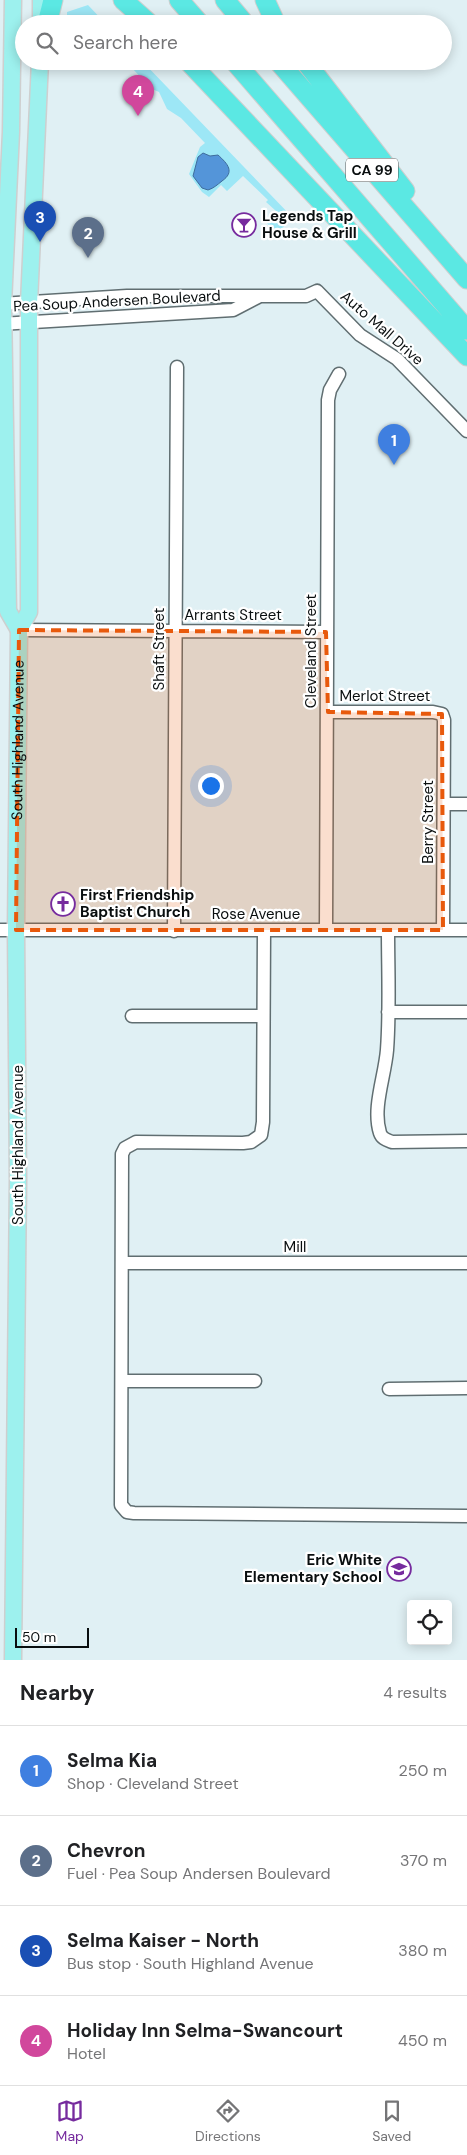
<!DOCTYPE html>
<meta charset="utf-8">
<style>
body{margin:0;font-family:"DM Sans",sans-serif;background:#f6f6f6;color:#202124}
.controls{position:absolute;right:15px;bottom:15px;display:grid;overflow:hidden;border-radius:5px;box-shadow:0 2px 12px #0003}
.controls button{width:45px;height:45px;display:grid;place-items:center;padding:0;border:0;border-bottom:1px solid #e0e0e0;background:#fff;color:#202124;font:25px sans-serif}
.scale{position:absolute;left:15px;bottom:12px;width:74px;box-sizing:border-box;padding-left:5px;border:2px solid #090e0f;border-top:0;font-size:14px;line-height:18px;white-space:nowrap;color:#090e0f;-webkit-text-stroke:4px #fff;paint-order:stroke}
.you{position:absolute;left:210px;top:785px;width:18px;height:18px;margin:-12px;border:4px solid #fff;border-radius:50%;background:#1a73e8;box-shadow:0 0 0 8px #1a73e833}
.badge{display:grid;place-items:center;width:32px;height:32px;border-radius:50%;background:#762b9e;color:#fff;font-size:16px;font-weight:700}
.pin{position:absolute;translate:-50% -41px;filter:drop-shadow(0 1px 2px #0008)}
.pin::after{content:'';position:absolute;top:26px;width:18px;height:15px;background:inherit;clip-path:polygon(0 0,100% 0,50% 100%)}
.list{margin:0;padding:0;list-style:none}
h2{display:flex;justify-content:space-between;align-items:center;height:65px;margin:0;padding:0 20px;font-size:21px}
h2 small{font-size:16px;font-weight:400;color:#757577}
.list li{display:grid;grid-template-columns:32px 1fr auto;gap:15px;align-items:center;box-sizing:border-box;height:90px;padding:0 20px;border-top:1px solid #e0e0e0}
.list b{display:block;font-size:19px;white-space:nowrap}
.list p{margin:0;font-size:16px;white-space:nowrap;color:#757577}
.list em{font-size:16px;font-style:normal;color:#757577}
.icon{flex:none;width:28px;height:28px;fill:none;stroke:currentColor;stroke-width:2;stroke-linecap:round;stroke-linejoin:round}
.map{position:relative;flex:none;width:467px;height:1660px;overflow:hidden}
.search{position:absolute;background:#fff;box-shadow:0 2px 12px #0003;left:15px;right:15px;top:15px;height:55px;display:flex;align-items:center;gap:12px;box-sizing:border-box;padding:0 18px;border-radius:28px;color:#757577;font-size:19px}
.sheet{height:425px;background:#fff}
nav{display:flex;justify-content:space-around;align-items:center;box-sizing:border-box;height:70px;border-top:1px solid #e0e0e0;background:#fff;font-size:14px;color:#757577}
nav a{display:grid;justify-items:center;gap:2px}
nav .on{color:#762b9e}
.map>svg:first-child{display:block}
.green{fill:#9de7f6}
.water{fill:#5495d9;stroke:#3e6c9c}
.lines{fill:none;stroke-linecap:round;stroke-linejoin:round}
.minor-casing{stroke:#606e71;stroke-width:15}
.major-casing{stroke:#cecfcf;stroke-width:19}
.highway-casing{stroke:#cecfcf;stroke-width:21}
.minor{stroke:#fff;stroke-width:12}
.major{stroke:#9df1ee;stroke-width:16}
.highway{stroke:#5be8e3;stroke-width:19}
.marked{fill:#e8590c;fill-opacity:0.2;stroke:#e8590c;stroke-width:4;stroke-dasharray:10 6;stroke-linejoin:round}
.labels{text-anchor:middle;stroke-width:4.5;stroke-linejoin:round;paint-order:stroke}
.shield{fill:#fff;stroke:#535657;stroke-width:1}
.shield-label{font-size:14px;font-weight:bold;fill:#090e0f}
.poi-label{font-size:15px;font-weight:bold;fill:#090e0f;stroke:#fff;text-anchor:start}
.street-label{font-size:15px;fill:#090e0f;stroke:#fff}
</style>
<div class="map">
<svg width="467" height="1660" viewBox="0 0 467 1660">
<rect width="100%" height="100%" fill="#e0f0f4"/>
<!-- green -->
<path class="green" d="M88,5L106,24H67V12Z
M67,61H142L293,218L270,240L263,232L270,226L265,221L276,211L266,202L268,200L243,176L227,191L221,185L209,197L202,192L189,174L200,147L205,143L181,118L167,109L159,92L152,89L129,65L67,64Z"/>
<!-- water -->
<path class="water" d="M203,153L210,156L218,155C228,164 235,172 222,181C217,185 214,188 208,190L202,188L193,176L198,157Z"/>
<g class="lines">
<!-- minor casing -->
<g class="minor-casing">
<path id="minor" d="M0,304L127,296H306L317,291L360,335L397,359L467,431
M0,324L233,310L258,297
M19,630L326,632
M328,712H433L442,714L444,720L443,930
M444,804H467
M0,930H467
M326,930L328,400L330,390L339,374
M174,931L177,367
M264,931L263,1122L261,1135L251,1142L243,1143L136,1142L125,1148L122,1154L121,1505L127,1512L134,1513L467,1516
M388,931C388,970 390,1010 387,1050C385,1076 372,1108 380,1133C382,1139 387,1140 392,1142L467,1141
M388,1012H467
M132,1016H263
M122,1263H467
M122,1381H255
M389,1389L467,1388"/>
</g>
<!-- major casing -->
<g class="major-casing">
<g id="major">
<path d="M13,0L11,132L3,304L8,611L19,630"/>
<path d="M41,24V0"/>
<path id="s1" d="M13,1660L18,1180L16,930L19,630L29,612V303L40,61"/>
</g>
</g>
<!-- highway casing -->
<g class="highway-casing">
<path id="highway" d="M123,0L150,24
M179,0L200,24
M225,0L245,24
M265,0L276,24
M47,24L53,0
M188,61L467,356
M234,61L467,330
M278,61L467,279
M305,61L405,191"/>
</g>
<!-- minor -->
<use href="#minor" class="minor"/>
<!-- major -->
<use href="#major" class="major"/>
<!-- highway -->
<use href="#highway" class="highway"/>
</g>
<!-- marked area -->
<path class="marked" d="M19,630L326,632L328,712L442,714L443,930H16Z"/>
<!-- icons -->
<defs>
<g id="bar-ring" transform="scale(1.25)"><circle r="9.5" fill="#fff" stroke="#762b9e" stroke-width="1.5"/><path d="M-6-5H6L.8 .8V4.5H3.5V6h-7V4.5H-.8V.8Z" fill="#762b9e"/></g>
<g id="church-ring" transform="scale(1.25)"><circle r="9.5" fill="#fff" stroke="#762b9e" stroke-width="1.5"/><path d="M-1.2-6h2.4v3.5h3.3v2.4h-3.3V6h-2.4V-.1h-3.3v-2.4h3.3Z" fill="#762b9e"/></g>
<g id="school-ring" transform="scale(1.25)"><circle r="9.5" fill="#fff" stroke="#762b9e" stroke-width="1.5"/><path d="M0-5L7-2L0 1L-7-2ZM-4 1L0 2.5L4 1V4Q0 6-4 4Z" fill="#762b9e"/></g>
</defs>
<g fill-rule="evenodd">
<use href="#bar-ring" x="244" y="225"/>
<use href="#church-ring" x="63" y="904"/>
<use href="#school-ring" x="399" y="1569"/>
</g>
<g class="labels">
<!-- shield labels -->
<rect class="shield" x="346" y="158.5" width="52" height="23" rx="4"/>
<g class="shield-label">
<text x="372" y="175">CA 99</text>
</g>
<!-- poi labels -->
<g class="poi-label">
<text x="262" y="221">Legends Tap<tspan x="262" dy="17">House &amp; Grill</tspan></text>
<text x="80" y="900">First Friendship<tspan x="80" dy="17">Baptist Church</tspan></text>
<text x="382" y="1565" text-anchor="end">Eric White<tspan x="382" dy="17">Elementary School</tspan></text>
</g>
<!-- street labels -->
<g class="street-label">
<text transform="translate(117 301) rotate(-3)" y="5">Pea Soup Andersen Boulevard</text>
<text transform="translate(382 328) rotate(41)" y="5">Auto Mall Drive</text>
<text x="233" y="620">Arrants Street</text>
<text transform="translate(159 649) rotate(-90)" y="5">Shaft Street</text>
<text transform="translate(311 651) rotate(-90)" y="5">Cleveland Street</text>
<text x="385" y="701">Merlot Street</text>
<text dy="5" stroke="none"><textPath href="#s1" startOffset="920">South Highland Avenue</textPath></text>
<text transform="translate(428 822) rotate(-90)" y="5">Berry Street</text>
<text x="256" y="919">Rose Avenue</text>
<text transform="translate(18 1145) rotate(-90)" y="5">South Highland Avenue</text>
<text x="295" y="1252">Mill</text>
</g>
</g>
</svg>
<div class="controls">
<button><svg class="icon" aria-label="locate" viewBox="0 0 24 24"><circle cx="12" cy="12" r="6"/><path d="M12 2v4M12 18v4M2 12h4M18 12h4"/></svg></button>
</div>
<div class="scale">50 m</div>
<div class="you"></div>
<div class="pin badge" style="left:394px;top:465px;background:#3f7fe0">1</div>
<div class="pin badge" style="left:88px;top:258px;background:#5c6f8a">2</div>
<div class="pin badge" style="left:40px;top:242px;background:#1a4fb4">3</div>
<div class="pin badge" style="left:138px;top:116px;background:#d1479c">4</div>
<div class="search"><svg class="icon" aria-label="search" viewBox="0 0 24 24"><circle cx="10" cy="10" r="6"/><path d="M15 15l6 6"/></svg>Search here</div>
</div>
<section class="sheet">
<h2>Nearby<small>4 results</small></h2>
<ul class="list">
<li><span class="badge" style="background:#3f7fe0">1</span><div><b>Selma Kia</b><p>Shop · Cleveland Street</p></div><em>250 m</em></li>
<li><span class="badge" style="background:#5c6f8a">2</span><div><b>Chevron</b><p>Fuel · Pea Soup Andersen Boulevard</p></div><em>370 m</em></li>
<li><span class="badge" style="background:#1a4fb4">3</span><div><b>Selma Kaiser - North</b><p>Bus stop · South Highland Avenue</p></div><em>380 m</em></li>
<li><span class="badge" style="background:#d1479c">4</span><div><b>Holiday Inn Selma-Swancourt</b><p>Hotel</p></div><em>450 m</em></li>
</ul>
</section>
<nav>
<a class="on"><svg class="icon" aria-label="map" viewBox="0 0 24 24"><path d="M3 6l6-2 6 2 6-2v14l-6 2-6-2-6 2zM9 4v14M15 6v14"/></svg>Map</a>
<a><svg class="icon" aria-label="directions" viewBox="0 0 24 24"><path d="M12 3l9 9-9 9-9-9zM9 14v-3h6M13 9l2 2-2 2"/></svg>Directions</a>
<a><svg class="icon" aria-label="saved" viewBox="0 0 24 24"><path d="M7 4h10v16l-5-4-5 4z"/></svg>Saved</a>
</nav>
